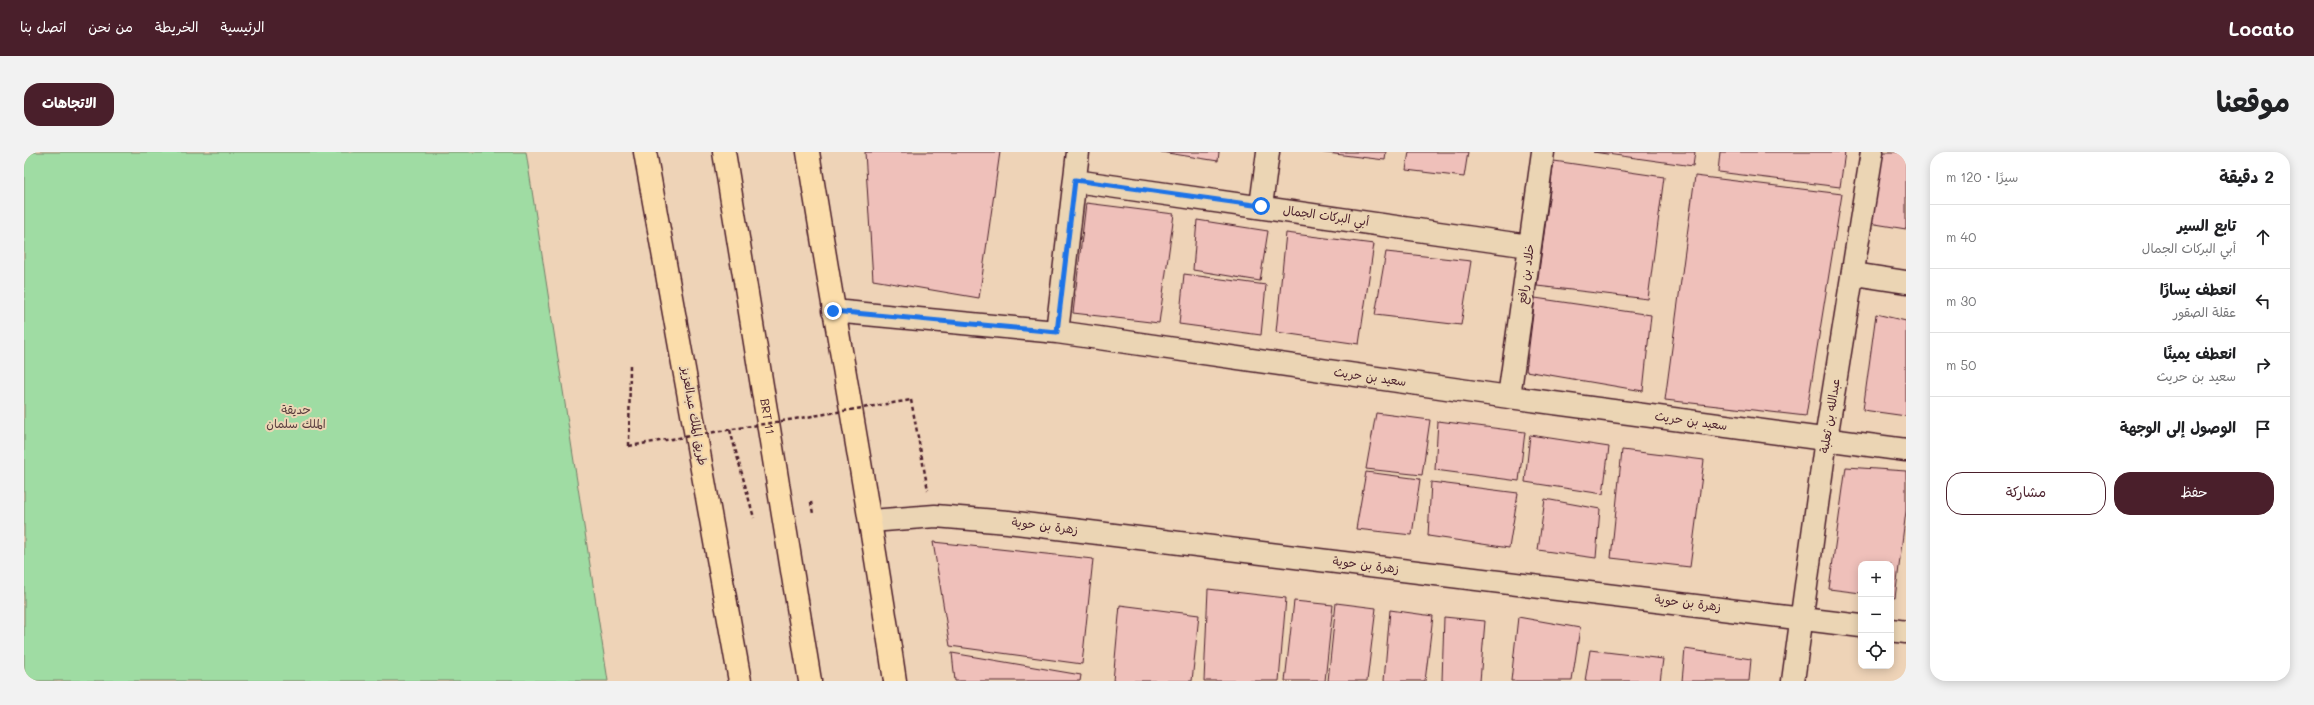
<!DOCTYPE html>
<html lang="ar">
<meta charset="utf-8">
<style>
body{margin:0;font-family:Mali,"Playpen Sans Arabic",sans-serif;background:#f2f2f2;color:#202124;direction:rtl}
.controls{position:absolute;right:12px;bottom:12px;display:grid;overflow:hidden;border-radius:8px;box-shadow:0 2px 10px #0003}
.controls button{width:36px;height:36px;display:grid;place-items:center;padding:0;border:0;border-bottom:1px solid #e0e0e0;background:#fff;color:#202124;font:20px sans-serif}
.stop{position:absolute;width:12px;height:12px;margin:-9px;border:3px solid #1a73e8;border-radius:50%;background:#fff}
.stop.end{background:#1a73e8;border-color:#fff;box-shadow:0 1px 4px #0008}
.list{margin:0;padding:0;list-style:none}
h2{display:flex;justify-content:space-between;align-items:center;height:52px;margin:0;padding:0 16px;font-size:17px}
h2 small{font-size:13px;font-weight:400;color:#757577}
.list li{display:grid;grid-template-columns:26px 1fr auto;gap:12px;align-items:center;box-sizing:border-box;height:64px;padding:0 16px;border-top:1px solid #e0e0e0}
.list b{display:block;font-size:15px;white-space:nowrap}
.list p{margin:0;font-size:13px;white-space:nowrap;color:#757577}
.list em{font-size:13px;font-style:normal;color:#757577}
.actions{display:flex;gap:8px;padding:12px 16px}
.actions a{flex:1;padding:9px 0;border:1px solid #4a1f2b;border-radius:16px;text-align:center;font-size:14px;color:#4a1f2b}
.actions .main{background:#4a1f2b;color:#fff}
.icon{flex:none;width:22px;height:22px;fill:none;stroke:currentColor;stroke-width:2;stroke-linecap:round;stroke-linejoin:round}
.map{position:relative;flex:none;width:1882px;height:529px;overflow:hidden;direction:ltr;border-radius:16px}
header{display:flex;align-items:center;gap:24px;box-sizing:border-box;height:56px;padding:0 20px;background:#4a1f2b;color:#fff}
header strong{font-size:19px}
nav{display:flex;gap:22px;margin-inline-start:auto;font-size:14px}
.intro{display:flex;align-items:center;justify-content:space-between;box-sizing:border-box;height:96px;padding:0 24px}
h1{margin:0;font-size:28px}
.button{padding:10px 18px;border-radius:16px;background:#4a1f2b;color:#fff;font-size:14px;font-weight:700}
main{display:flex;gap:24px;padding:0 24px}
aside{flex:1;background:#fff;border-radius:16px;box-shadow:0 2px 10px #0003}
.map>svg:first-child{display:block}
.green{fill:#9fdca3;stroke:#747e67}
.building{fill:#efc0ba;stroke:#4a1f2b}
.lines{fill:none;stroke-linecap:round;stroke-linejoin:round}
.minor-casing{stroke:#4a1f2b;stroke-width:25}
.major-casing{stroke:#4a1f2b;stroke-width:25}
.path{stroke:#4a1f2b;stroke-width:2.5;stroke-dasharray:4 3;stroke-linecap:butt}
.minor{stroke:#ebd5b4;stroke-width:22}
.major{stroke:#fbddab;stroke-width:22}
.path-bridge{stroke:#4a1f2b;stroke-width:2.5;stroke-dasharray:4 3;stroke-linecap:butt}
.route{stroke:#1a73e8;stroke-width:5}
.labels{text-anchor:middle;stroke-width:4;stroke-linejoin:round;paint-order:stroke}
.street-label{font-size:12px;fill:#4a1f2b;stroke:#ebd5b4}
.park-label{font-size:12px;fill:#573b3d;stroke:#ebd5b4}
</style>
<header>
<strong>Locato</strong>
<nav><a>الرئيسية</a><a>الخريطة</a><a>من نحن</a><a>اتصل بنا</a></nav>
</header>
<div class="intro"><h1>موقعنا</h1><a class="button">الاتجاهات</a></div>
<main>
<aside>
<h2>2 دقيقة<small>سيرًا · 120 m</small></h2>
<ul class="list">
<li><svg class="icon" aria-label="ahead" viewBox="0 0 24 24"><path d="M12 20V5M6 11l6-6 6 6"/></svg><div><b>تابع السير</b><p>أبي البركات الجمال</p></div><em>40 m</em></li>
<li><svg class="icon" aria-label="left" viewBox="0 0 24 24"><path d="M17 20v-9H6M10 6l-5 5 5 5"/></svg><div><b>انعطف يسارًا</b><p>عقلة الصقور</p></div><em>30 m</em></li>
<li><svg class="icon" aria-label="right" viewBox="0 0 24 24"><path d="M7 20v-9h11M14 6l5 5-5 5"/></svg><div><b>انعطف يمينًا</b><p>سعيد بن حريث</p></div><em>50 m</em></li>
<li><svg class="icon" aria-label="arrive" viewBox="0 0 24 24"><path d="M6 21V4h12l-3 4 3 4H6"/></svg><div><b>الوصول إلى الوجهة</b></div></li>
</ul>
<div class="actions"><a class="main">حفظ</a><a>مشاركة</a></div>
</aside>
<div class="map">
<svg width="1882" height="529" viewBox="0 0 1882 529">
<rect width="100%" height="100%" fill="#eed3b7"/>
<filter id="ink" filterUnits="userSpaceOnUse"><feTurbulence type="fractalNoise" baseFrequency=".025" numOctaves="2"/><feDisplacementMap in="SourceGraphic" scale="8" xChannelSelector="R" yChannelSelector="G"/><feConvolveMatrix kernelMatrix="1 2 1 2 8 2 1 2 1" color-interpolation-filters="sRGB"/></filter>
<g filter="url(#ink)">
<!-- green -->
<path class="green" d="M0,0H502L584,529H0Z"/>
<!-- building -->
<path class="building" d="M841,0H976L955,146L849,128Z
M1137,0H1195L1194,9Z
M1294,0H1362L1361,8Z
M1385,0H1444L1440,25L1382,18Z
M1569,0H1671L1669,14Z
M1696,0H1821L1816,35L1694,20Z
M1854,0H1882V77L1845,71Z
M1530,9L1640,25L1624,147L1513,134Z
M1671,24L1818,42L1782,264L1641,248Z
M1062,51L1150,62L1135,171L1049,161Z
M1173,68L1244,79L1236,129L1169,118Z
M1262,81L1350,92L1335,192L1252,180Z
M1362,100L1447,109L1437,173L1351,163Z
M1160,122L1242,133L1237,183L1155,172Z
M1511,146L1627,163L1619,239L1502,219Z
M1852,162L1882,169V264L1839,258Z
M1352,261L1406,268L1398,323L1342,317Z
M1414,269L1501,280L1495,329L1411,318Z
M1506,283L1585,295L1579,342L1501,330Z
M1598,298L1680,308L1666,415L1587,406Z
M1822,315L1882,319V359L1871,446L1867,445V412H1837V441L1805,437Z
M1342,320L1396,327L1388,383L1332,377Z
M1407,330L1494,341L1485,396L1404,384Z
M1521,347L1576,357L1572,406L1514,398Z
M909,390L1069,407L1058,512L926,494Z
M1184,437L1262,446L1255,529H1180Z
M1270,449L1309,453L1301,529H1261Z
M1312,451L1352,456L1343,529H1304Z
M1096,453L1175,463L1168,529H1089Z
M1366,458L1409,464L1401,529H1360Z
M1420,465L1461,469L1456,529H1418Z
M1494,465L1556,476L1548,529H1487Z
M1661,497L1727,507L1725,529H1658Z
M1566,498L1639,507L1636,529H1561Z
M928,501L1057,523L1056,529H931Z"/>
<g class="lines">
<!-- minor casing -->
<g class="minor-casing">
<path id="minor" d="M1051,29L1505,94
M1237,54L1244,0
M1830,122L1882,130
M809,159L1033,180L1485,245L1882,298
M1033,180L1054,0
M1485,245L1519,0
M847,369L911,364L984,370L1837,474
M1867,478L1882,480
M1769,529L1802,287L1848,0"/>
</g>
<!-- major casing -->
<g class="major-casing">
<g id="major">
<path d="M621,0L716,529"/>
<path id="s1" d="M700,0L786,529"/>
<path d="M784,0C812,177 845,352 871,529"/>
</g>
</g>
<!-- path -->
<path class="path" d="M887,248L904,338
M706,278L730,366
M605,294L606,211
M787,350L789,362"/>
<!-- minor -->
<use href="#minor" class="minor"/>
<!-- major -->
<use href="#major" class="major"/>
<!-- path-bridge -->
<path class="path-bridge" d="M605,294L887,248"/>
</g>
</g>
<g class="lines" filter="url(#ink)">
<!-- route -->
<path class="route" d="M809,159L1033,180L1051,28L1237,54"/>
</g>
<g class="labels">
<!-- street labels -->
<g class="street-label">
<text transform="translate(1302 64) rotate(8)" y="4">أبي البركات الجمال</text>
<text transform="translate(1502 122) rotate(-82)" y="4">خلاد بن رافع</text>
<text transform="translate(1346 225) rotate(8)" y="4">سعيد بن حريث</text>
<text transform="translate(670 264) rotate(80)" y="4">طريق الملك عبدالعزيز</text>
<text transform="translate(1806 264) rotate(-81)" y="4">عبدالله بن ثعلبة</text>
<text dy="4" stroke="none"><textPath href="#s1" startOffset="268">BRT 11</textPath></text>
<text transform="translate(1667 269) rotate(8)" y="4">سعيد بن حريث</text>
<text transform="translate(1021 374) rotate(7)" y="4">زهرة بن حوية</text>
<text transform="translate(1342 413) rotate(7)" y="4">زهرة بن حوية</text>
<text transform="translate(1664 451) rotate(7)" y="4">زهرة بن حوية</text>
</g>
<!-- park labels -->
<g class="park-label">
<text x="272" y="262">حديقة<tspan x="272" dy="14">الملك سلمان</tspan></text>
</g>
</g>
</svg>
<div class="controls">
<button>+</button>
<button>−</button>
<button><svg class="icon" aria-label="locate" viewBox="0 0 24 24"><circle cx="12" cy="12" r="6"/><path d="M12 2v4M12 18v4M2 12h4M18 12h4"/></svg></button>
</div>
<div class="stop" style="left:1237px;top:54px"></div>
<div class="stop end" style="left:809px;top:159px"></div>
</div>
</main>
